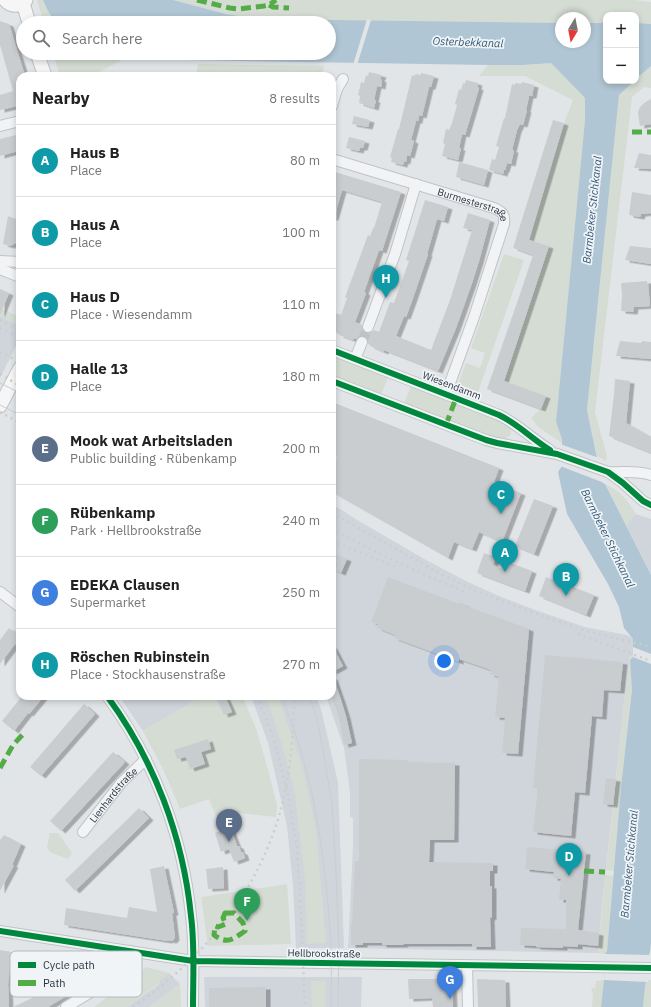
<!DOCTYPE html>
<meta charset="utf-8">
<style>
body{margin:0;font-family:"IBM Plex Sans",sans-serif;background:#f2f2f2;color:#222}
.controls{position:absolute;right:12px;top:12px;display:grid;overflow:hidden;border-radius:8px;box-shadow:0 2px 6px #0003}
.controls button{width:36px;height:36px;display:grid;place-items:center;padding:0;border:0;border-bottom:1px solid #e0e0e0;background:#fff;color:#222;font:20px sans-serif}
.compass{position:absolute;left:555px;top:12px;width:36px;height:36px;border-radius:50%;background:#fff;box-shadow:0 2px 6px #0003;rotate:190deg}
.you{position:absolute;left:444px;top:661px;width:14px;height:14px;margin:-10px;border:3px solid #fff;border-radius:50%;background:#1a73e8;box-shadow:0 0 0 6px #1a73e833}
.badge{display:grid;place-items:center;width:26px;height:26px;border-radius:50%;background:#ea580c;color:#fff;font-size:13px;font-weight:700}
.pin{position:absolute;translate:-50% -33px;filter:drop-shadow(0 1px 2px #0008)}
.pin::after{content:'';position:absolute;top:21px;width:14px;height:12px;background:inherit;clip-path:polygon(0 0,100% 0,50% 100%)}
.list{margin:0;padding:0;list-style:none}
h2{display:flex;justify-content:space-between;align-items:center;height:52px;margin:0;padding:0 16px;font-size:17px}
h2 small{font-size:13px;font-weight:400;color:#767676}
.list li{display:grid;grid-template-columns:26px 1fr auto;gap:12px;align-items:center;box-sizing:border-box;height:72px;padding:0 16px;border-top:1px solid #e0e0e0}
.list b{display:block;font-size:15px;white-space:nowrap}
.list p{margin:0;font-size:13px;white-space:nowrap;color:#767676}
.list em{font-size:13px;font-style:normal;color:#767676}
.icon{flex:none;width:22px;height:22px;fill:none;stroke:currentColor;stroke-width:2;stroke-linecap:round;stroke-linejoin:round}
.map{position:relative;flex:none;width:651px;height:1007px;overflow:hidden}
.search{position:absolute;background:#fff;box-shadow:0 2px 6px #0003;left:16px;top:16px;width:320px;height:44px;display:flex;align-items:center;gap:10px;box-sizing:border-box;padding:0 14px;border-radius:22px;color:#767676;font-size:15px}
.panel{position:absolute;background:#fff;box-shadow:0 2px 6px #0003;left:16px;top:72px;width:320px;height:628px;border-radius:12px}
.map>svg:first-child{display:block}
.built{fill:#d0d5db}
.green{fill:#d4dcd3}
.water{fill:#b0c6d4}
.pier{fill:#e2e5e8}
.building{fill:#cacdd0;filter:url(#shadow)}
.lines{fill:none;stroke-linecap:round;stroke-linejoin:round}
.minor-tunnel{stroke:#bdc2c7;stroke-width:10;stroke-dasharray:10 5;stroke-linecap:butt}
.minor-casing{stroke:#c0c3c6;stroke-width:12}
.major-casing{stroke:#bec2c6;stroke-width:15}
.minor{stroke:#f2f3f4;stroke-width:10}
.major{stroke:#f6f6f7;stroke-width:13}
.tram{stroke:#cbcdcf;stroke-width:1}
.rail{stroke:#cbcdcf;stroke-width:2.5;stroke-dasharray:2 4;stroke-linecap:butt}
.quiet{stroke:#53ac46;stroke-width:5;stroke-dasharray:10 5;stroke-linecap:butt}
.cycleway-casing{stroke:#f0f4f7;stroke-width:8}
.cycleway{stroke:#00873e;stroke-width:6}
.labels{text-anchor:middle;stroke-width:3.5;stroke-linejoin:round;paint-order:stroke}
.street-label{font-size:10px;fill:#283542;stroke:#f0f4f7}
.water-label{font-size:11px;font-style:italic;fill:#315977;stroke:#f0f4f7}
.key{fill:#f0f4f7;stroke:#b4bbc1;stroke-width:1}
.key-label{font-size:11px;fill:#283542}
</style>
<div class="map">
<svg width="651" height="1007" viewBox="0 0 651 1007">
<defs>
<filter id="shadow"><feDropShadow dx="4.5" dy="2.5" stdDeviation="0" flood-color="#0004"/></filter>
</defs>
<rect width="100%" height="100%" fill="#e2e5e8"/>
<!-- built -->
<path class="built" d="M0,316L20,326V338L0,378Z
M332,504L359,521L426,560L468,582L499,596L538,611L585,627L627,635L633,639V657L630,656L625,694L602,904L598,953L348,948L353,846V818L350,817V792L344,748L326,696H332Z
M636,514L651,519V575L626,525Z
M119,696H203L143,731Z
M251,696H316L321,709L328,739L338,783L344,948H296L293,886L287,826L268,743Z
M169,973L180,984L149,1007H127L158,985L160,980Z
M204,977H362L361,1007H205Z"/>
<!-- green -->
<path class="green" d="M37,0H43L47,9L55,23H44Z
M173,0H633L651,2V24L636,23V15H606V23H585V18H561V23L259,19L226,14Z
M53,53H109L124,59L91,76H60Z
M551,63L585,98V120L556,422L562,439V443L538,427L531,418L541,409L546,396L504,381L549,246L529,240L552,161L564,123L573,100L525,76H479L488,65H523Z
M198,64L324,66L322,76H196Z
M651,66V88L644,87L632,97L595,412L607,456L606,461L597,456L587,410L619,95L634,81H636V79Z
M504,254L524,260L478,392L458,385L466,363L480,368L485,353L471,348Z
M0,308L20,317V326L0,316Z
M332,355L388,377L381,395L332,377Z
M411,386L501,421C504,423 507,424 509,427C516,437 503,440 496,439L404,404Z
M605,484C620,491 628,500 636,514L626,525Z
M630,656L633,657L630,660L632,690L621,787L614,871L606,870L625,694Z
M203,696H242L256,728L270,777L277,805L276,817L229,812L216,816L209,799L180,809L164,771L143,731Z
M265,696H278L302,765L316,829L326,943L307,944L305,880L295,794L284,752L269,705Z
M50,833H58L72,853L68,859L50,852L47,847Z
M605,875L613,876L607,951L605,954L598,953Z
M287,884L291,944L208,946L201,897Z
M146,967L169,973L160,980L158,984L127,1007H94Z
M604,980L601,1007H592L593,995L591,988H595L596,981Z
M648,980H651V1007H643C644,999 642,986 648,980Z
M311,981H326L325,1007H312Z
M180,984L181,1007H149Z"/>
<!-- water -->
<path class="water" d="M43,0H173L226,14L259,19L561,23V42H585V23H606V81H634L619,95L587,410L602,482L605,484L651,575V943L650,952L649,955L646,982L645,986L643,1007H601L604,980L605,954L607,951L621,787L632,690L630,660L633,657V639L624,628L619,607L608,584L567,514L558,472L562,466V439L556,422L585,120V98L551,63L523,65H488L124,59L109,53H329V23H55L47,9Z
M636,23L651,24V66L636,79Z"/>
<!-- pier -->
<path class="pier" d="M367,19L371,20L357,65H353Z
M560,444L599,458L603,481L607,484L560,466Z
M633,647L651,654V664L633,657Z
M605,954L651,955L648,982L604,980Z"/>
<!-- building -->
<path class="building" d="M0,21L9,24L25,76H20V109L18,110L17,106L0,110V95L13,91L0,45Z
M369,72L382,75L380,79L382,80L381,87L377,86L374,100H376L374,108L359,103L360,96L358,95L361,82L364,83L366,75L368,76Z
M421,73L434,76L431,87H429L422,116L419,115L418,121H416L411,140L414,141L410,156L407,155L406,162L404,161L403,165L391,162L392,158L390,157L398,129H399L412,75L415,76V74L421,75Z
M466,80L478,83L477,87L479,88L465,135L462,134L459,148H461L458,160L442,156L445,144L443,143L446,129L449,130L452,123L457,105L455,104L459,89L461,90L463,83L465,84Z
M522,82L534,85L532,96H529L526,110H527L523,125L520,124L517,130L512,150H514L511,164L507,163L505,170H504L503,174L489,170L492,159L495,160L499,147L496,146L504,118H505L512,84L515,85V83L521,84Z
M651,99V124L640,126L638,114L639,109L641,106L644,103Z
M354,116L370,120L368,127L352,124Z
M553,120L564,123L529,240L549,246L504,381L546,396L541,409L487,389L520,294L533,255L513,248Z
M20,134V149L17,150L18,151L0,156V139Z
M349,137L365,141L363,148H360L359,151L346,148Z
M639,153L651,155V169L634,168Z
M459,162L488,170L484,185L456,177Z
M332,171L401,192L382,251L379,250L364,292L366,293L355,322L362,325V328L363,331L366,333L372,332L374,330L379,332L390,302L394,303L409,261L406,260L425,200L448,207L444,221L437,219L427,254H428L413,298L406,317L404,316L396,336L431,350L450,300L472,230L463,228L468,213L490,220L479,261L472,283L456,328L438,371L384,350V352L370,346V345L368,344L367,338L364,336H361L356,339L354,338L353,340L339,335L340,333L332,330V312L341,315L347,298L345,297L368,235L370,236L373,228H374L382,202L342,190L334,218H332Z
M632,192L651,195V213L641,214L640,217L629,215Z
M8,216L16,219L20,217V241L10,246L3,244Z
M630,246L651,248V264L625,260Z
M647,281V284H648L650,306L634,307L633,312L621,311L622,295L621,283Z
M0,289L9,293L0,315Z
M620,341L641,343L642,341L651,342V359L616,356Z
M615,379L630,381L626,423L651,437V453L609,436L614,394Z
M332,402L499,468L494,482L497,483V484L521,493L502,542L479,532L472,549L454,542L448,558L332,492V471L337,457L332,455Z
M534,499L553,506L534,554L515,546Z
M332,553L347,559L341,573L332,569Z
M484,553L496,557L493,565L505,570L508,562L532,571L525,591L477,573Z
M388,577L459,604V602L466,605V606L529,629L518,754L502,753L505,718L495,717L499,677L490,674L491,670L459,659V662L394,638L395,635L377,628L378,624L371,622Z
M546,577L594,595L586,615L539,596Z
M9,628L20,636V641L17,645L15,644L0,664V640Z
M332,645L343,666L332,672Z
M545,655L623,662L620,691L604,690L602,717L592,716L585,793L575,792L571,836L533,832L538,788H533Z
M332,677H333L341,700L346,716L352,743L344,745L339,718L332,698Z
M22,696H44L29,714L28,713L14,731L2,721Z
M224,696H225L232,712L224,715L217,700Z
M84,704L95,714L41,776L30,767Z
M208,739L211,749L201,752L205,764L190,769L186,757L177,759L174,750Z
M113,752L125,762L61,831L50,821Z
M359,759L408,760V762L455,763L454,840H430L429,862L493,863V871H490V886H492V917L490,918L491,947H472V944H403L404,945H382V943H363V945H351V925H352L355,861H359Z
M606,778L616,779L613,805L603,804Z
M139,808L149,818L75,891L65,880Z
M230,827L237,846H239L241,852H243L245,858L234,862L229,849L221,852L215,833Z
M4,835L21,844L12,865H14L0,891V840Z
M527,847L586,852L578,929L579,930L599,933L598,946L578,944V947L563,946V948L536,947V946L520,945L521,928L566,929V900H559L561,879L553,878L554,872L525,869Z
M164,866L174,913H172L175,938L172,941L168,940V941L64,925L66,908L127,918L129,907L157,912L150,869Z
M223,867L224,888L208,889L206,869Z
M0,950L68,962L67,968L83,971L81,986L75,990H76L48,1007H13L32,998L68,977L10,967L8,984L9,1007H0Z
M408,979H452L453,1007H433L432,998L409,999Z
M477,979L505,980L506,1007H478Z
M266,987V1007H209V988Z"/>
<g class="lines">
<!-- minor-tunnel -->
<path class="minor-tunnel" d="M362,342L368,327"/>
<!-- minor casing -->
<g class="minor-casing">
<g id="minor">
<path d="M332,106L337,89L343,79"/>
<path d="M0,126L20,121"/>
<path id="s1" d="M332,159L494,208C503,212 505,215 504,224L474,317L446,394"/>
<path d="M0,261L20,262"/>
<path d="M0,269L20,277"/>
<path d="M368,327L395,254L416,184"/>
<path d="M332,350L499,415C518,424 532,439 550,450"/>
<path d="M355,359L362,342"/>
<path d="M332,381L486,440L497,443L557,454L608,472L623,483L643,501L651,505"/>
<path d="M608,472C623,473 636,470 651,475"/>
<path d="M0,592L20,607"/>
<path d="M107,696C154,760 183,836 191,916C195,946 193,977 193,1007"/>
<path id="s2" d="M83,832L121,783L146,759"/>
<path d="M0,931L193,961L651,968"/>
<path d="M467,966L468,1007"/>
<path d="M66,1007L101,986L120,972L130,951"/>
</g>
</g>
<!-- major casing -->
<g class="major-casing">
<path id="major" d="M5,0C11,7 20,7 26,0
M23,3L29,23
M37,53L45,76
M0,406L20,368"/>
</g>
<!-- minor -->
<use href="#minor" class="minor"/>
<!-- major -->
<use href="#major" class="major"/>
<!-- tram -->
<path class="tram" d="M0,383L20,393
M0,405L20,415
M281,696C315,775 326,861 331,946C332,966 331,987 331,1007
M310,696L319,728L332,803L336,872L339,947L338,1007"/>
<!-- rail -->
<path class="rail" d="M0,320L20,331
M0,328L20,338
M0,352L20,362
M0,374L20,386
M0,412L20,423
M332,513L445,576L479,592L545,617L583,630L651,647
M332,528C375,553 420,573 465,592
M332,541L399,568
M578,634L651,661
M257,696L274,739L289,799L297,848L300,897L305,1007
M133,1007C189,968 234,921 263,858C269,845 275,830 279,816C290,776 294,737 294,696"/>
<!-- quiet -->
<path class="quiet" d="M197,0L230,8L238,9L264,6L269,5L276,0
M269,5L273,7L289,8
M632,132H651
M446,425L456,398
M0,768L13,745L25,732
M584,871L605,872
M225,913H234L243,923L245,931C233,939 228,945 214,935L215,926L218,927L226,924L223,918Z"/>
<!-- cycleway casing -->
<g class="cycleway-casing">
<path id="cycleway" d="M332,350L499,415C518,424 532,439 550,450
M332,381L486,440L497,443L557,454L608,472L623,483L643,501L651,505
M107,696C154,760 183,836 191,916C195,946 193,977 193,1007
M0,931L193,961L651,968"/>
</g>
<!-- cycleway -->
<use href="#cycleway" class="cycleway"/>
</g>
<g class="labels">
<!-- street labels -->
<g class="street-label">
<text dy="4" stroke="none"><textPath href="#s1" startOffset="149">Burmesterstraße</textPath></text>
<text transform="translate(452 385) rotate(21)" y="4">Wiesendamm</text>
<text dy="4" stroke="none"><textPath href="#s2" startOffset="48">Lienhardstraße</textPath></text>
<text transform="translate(324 953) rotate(1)" y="4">Hellbrookstraße</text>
</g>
<!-- water labels -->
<g class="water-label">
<text transform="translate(468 42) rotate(2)" y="4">Osterbekkanal</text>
<text transform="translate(592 210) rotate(-84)" y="4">Barmbeker Stichkanal</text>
<text transform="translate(608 538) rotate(64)" y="4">Barmbeker Stichkanal</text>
<text transform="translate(629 864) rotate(-85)" y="4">Barmbeker Stichkanal</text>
</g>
</g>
<!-- legend -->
<rect x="10" y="951" width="132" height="46" rx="6" class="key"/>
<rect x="18" y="962" width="18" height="6" fill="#00873e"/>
<rect x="18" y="980" width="18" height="6" fill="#53ac46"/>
<g class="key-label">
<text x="43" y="969">Cycle path</text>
<text x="43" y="987">Path</text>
</g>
</svg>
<div class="controls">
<button>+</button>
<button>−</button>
</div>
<svg class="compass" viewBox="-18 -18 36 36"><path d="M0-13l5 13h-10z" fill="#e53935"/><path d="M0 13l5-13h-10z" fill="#767676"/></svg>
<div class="you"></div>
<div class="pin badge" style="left:505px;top:572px;background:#0f9aa8">A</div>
<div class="pin badge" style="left:566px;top:596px;background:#0f9aa8">B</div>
<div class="pin badge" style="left:501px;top:514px;background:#0f9aa8">C</div>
<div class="pin badge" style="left:569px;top:876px;background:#0f9aa8">D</div>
<div class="pin badge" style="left:229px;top:842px;background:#5c6f8a">E</div>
<div class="pin badge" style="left:247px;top:921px;background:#2e9e5b">F</div>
<div class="pin badge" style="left:450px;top:999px;background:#3f7fe0">G</div>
<div class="pin badge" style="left:386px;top:298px;background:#0f9aa8">H</div>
<div class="search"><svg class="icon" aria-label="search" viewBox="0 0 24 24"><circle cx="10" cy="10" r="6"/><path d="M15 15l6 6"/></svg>Search here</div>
<section class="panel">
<h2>Nearby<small>8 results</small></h2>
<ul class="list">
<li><span class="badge" style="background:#0f9aa8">A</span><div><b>Haus B</b><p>Place</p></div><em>80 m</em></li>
<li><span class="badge" style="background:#0f9aa8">B</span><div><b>Haus A</b><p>Place</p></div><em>100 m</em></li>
<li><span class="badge" style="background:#0f9aa8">C</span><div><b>Haus D</b><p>Place · Wiesendamm</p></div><em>110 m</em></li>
<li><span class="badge" style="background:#0f9aa8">D</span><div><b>Halle 13</b><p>Place</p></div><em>180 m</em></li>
<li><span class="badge" style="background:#5c6f8a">E</span><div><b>Mook wat Arbeitsladen</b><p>Public building · Rübenkamp</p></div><em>200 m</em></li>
<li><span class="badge" style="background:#2e9e5b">F</span><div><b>Rübenkamp</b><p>Park · Hellbrookstraße</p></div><em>240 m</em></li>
<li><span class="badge" style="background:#3f7fe0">G</span><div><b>EDEKA Clausen</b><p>Supermarket</p></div><em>250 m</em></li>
<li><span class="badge" style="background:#0f9aa8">H</span><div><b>Röschen Rubinstein</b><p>Place · Stockhausenstraße</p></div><em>270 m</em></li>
</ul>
</section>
</div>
